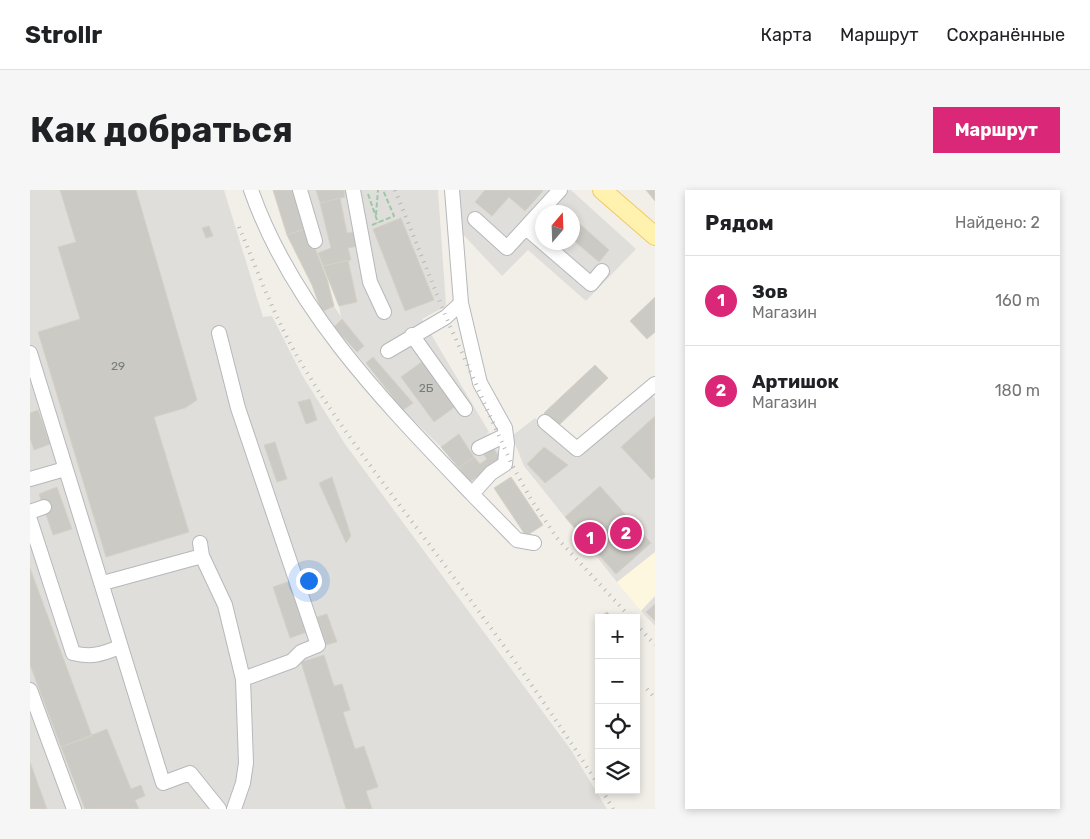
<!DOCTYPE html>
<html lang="ru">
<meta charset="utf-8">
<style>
body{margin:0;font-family:Rubik,sans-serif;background:#f6f6f6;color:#202124}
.controls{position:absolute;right:15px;bottom:15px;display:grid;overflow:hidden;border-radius:0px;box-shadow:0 2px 8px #0003}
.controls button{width:45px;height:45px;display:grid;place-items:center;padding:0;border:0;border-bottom:1px solid #e0e0e0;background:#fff;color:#202124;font:25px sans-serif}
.compass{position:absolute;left:505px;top:15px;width:45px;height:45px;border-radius:50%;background:#fff;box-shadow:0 2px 8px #0003;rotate:19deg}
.you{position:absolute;left:278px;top:390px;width:18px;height:18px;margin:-12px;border:4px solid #fff;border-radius:50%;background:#1a73e8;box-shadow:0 0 0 8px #1a73e833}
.badge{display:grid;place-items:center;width:32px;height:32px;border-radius:50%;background:#db2777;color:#fff;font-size:16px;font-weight:700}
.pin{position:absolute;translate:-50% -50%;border:2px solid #fff;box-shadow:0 1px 5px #0006}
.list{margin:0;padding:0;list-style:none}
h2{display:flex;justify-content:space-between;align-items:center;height:65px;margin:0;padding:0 20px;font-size:21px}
h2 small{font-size:16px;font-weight:400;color:#757577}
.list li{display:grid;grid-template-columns:32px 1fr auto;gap:15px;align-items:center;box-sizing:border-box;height:90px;padding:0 20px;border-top:1px solid #e0e0e0}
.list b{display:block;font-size:19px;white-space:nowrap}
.list p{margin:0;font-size:16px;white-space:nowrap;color:#757577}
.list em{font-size:16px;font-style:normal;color:#757577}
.icon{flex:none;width:28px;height:28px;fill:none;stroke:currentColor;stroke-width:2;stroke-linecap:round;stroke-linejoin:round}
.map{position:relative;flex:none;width:625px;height:619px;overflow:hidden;border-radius:0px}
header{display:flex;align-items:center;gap:30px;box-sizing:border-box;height:70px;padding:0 25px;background:#fff;border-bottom:1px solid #e0e0e0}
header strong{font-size:24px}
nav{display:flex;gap:28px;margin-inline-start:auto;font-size:18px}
.intro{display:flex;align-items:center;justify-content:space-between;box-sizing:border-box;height:120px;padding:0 30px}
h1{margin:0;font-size:35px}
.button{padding:12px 22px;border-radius:0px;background:#db2777;color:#fff;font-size:18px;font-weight:700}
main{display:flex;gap:30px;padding:0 30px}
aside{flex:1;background:#fff;border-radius:0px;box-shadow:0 2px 8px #0003}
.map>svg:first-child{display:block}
.commercial{fill:#fef7e0}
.industrial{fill:#e0deda;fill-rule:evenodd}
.building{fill:#cccac5;stroke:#d6d1c6}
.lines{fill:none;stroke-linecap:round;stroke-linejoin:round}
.minor-casing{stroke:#b5b8bc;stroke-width:16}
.major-casing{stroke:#f2c960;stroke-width:20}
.path{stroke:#9cc7a9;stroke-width:2;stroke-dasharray:5 2.5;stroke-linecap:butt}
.minor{stroke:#fff;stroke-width:14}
.major{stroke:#fff2af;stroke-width:18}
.rail{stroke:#b6b7b8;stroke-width:4;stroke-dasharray:1 6;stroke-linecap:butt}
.labels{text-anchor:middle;stroke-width:4;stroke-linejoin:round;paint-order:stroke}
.number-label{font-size:12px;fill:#7a7d7f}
</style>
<header>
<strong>Strollr</strong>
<nav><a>Карта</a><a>Маршрут</a><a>Сохранённые</a></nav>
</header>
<div class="intro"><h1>Как добраться</h1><a class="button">Маршрут</a></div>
<main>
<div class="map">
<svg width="625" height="619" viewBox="0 0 625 619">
<rect width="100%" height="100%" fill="#f1efe8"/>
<!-- commercial -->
<path class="commercial" d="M625,362V406L611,421L587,392Z"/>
<!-- industrial -->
<path class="industrial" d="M0,0H194L233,127L242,126L272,185L315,254L541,560L577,619H0Z
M243,0H408L416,116L392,129L459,242L455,245L460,243L471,269L440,292L411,257L373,220L292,122L282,95L257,45ZM288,63L309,116L311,127L304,116Z
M426,0H541L606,59L556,111L498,60L472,86L427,38ZM512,22H542V52H512Z
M618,200L625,209V362L587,392L494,276L482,246L505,228L549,266Z
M625,406V436L611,421Z"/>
<!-- building -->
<path class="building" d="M30,0H106L167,210L155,218L124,227L159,342L76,367L8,142L50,129L28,57L46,52Z
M243,0H263L277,38L257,45Z
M286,0H314L315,7L290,13Z
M455,0H512L513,1L495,21L479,7L462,26L445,12Z
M616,0H625V11Z
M310,8L317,43L324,42L328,56L318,58L321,70L293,76L288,63L301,58L290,13Z
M542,27L579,60L569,72L542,49Z
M371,28L404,110L375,121L343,39Z
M179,36L183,46L176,48L172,38Z
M277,38L297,89L304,116L292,122L282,95L257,45Z
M318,70L327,112L309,116L293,76Z
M625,107V142L617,149L600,131Z
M312,129L334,156L327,162L304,137Z
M343,167L383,213L373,220L336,173Z
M393,171L426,216L404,232L371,187Z
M565,175L578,188L527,237L514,223Z
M280,209L287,230L276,234L268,212Z
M8,220L20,254L4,260L0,248V223Z
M625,226V287L622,290L591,257Z
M429,244L444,267L429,278L411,257Z
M245,252L257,289L247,292L234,255Z
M514,257L538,275L515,293L497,274Z
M463,258L471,269L440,292L429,278L444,267L450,274L457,269L454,265Z
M302,287L321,346L316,353L289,293Z
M481,287L513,335L496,346L464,298Z
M570,296L621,353L586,384L535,327Z
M27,297L42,339L23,345L9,304Z
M0,378L62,546L31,557L0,475Z
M263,390L280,441L260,448L243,397Z
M625,414V431L616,422Z
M577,422L582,428H573L572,426Z
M297,424L307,452L296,455L287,427Z
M294,465L304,496L312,494L320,520L313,522L325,559L334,556L348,597L336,601L342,619H316L271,472Z
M77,539L101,599L111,595L115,606L105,610L109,619H55L31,557Z
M0,572L17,619H0Z"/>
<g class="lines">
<!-- minor casing -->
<g class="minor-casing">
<path id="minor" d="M221,0C263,120 356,214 442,304L461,283L475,274L477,253L475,238L450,193L431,113
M270,0L285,51
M323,0L340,92L354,122
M445,29L477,58L530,0
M496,38L561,94L572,81
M189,143L208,218L288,455L271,462L262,471L213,489
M382,145L435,219
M358,161L416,127L431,113L422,0
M0,163L133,593L160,583L189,619
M515,232L547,259L625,194
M449,258L476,245
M0,289L35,279
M442,304L487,350L504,353
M0,322L14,317
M0,330L43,463C61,468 72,464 90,457
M170,353L172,366L195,415L213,489L216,573L213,593L204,619
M73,393L172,366
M0,500L44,619"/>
</g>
<!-- major casing -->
<g class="major-casing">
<path id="major" d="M572,0L625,46"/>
</g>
<!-- path -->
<path class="path" d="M338,4L348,33
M346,25L348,0
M342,35L364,26L353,0"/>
<!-- minor -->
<use href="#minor" class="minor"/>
<!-- major -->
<use href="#major" class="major"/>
<!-- rail -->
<path class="rail" d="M365,0L416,127L482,275L502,311L527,348L601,428
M209,37C228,82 245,129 270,171C314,245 368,312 419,381C471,451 522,522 569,596
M606,434L625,455
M617,499L625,508
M572,600L583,619"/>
</g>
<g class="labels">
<!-- number labels -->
<g class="number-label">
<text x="88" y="180">29</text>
<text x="396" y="202">2Б</text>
</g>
</g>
</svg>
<div class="controls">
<button>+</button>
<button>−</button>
<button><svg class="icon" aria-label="locate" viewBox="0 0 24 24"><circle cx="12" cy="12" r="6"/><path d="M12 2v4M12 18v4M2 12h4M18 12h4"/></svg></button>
<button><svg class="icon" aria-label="layers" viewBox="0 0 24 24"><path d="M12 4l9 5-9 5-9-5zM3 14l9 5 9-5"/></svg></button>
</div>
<svg class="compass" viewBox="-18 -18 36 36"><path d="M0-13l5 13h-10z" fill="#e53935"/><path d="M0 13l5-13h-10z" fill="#757577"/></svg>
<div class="you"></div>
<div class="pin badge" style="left:560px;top:348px">1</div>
<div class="pin badge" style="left:596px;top:343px">2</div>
</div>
<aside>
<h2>Рядом<small>Найдено: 2</small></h2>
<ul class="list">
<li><span class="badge">1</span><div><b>Зов</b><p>Магазин</p></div><em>160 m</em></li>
<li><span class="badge">2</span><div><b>Артишок</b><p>Магазин</p></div><em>180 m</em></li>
</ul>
</aside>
</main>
